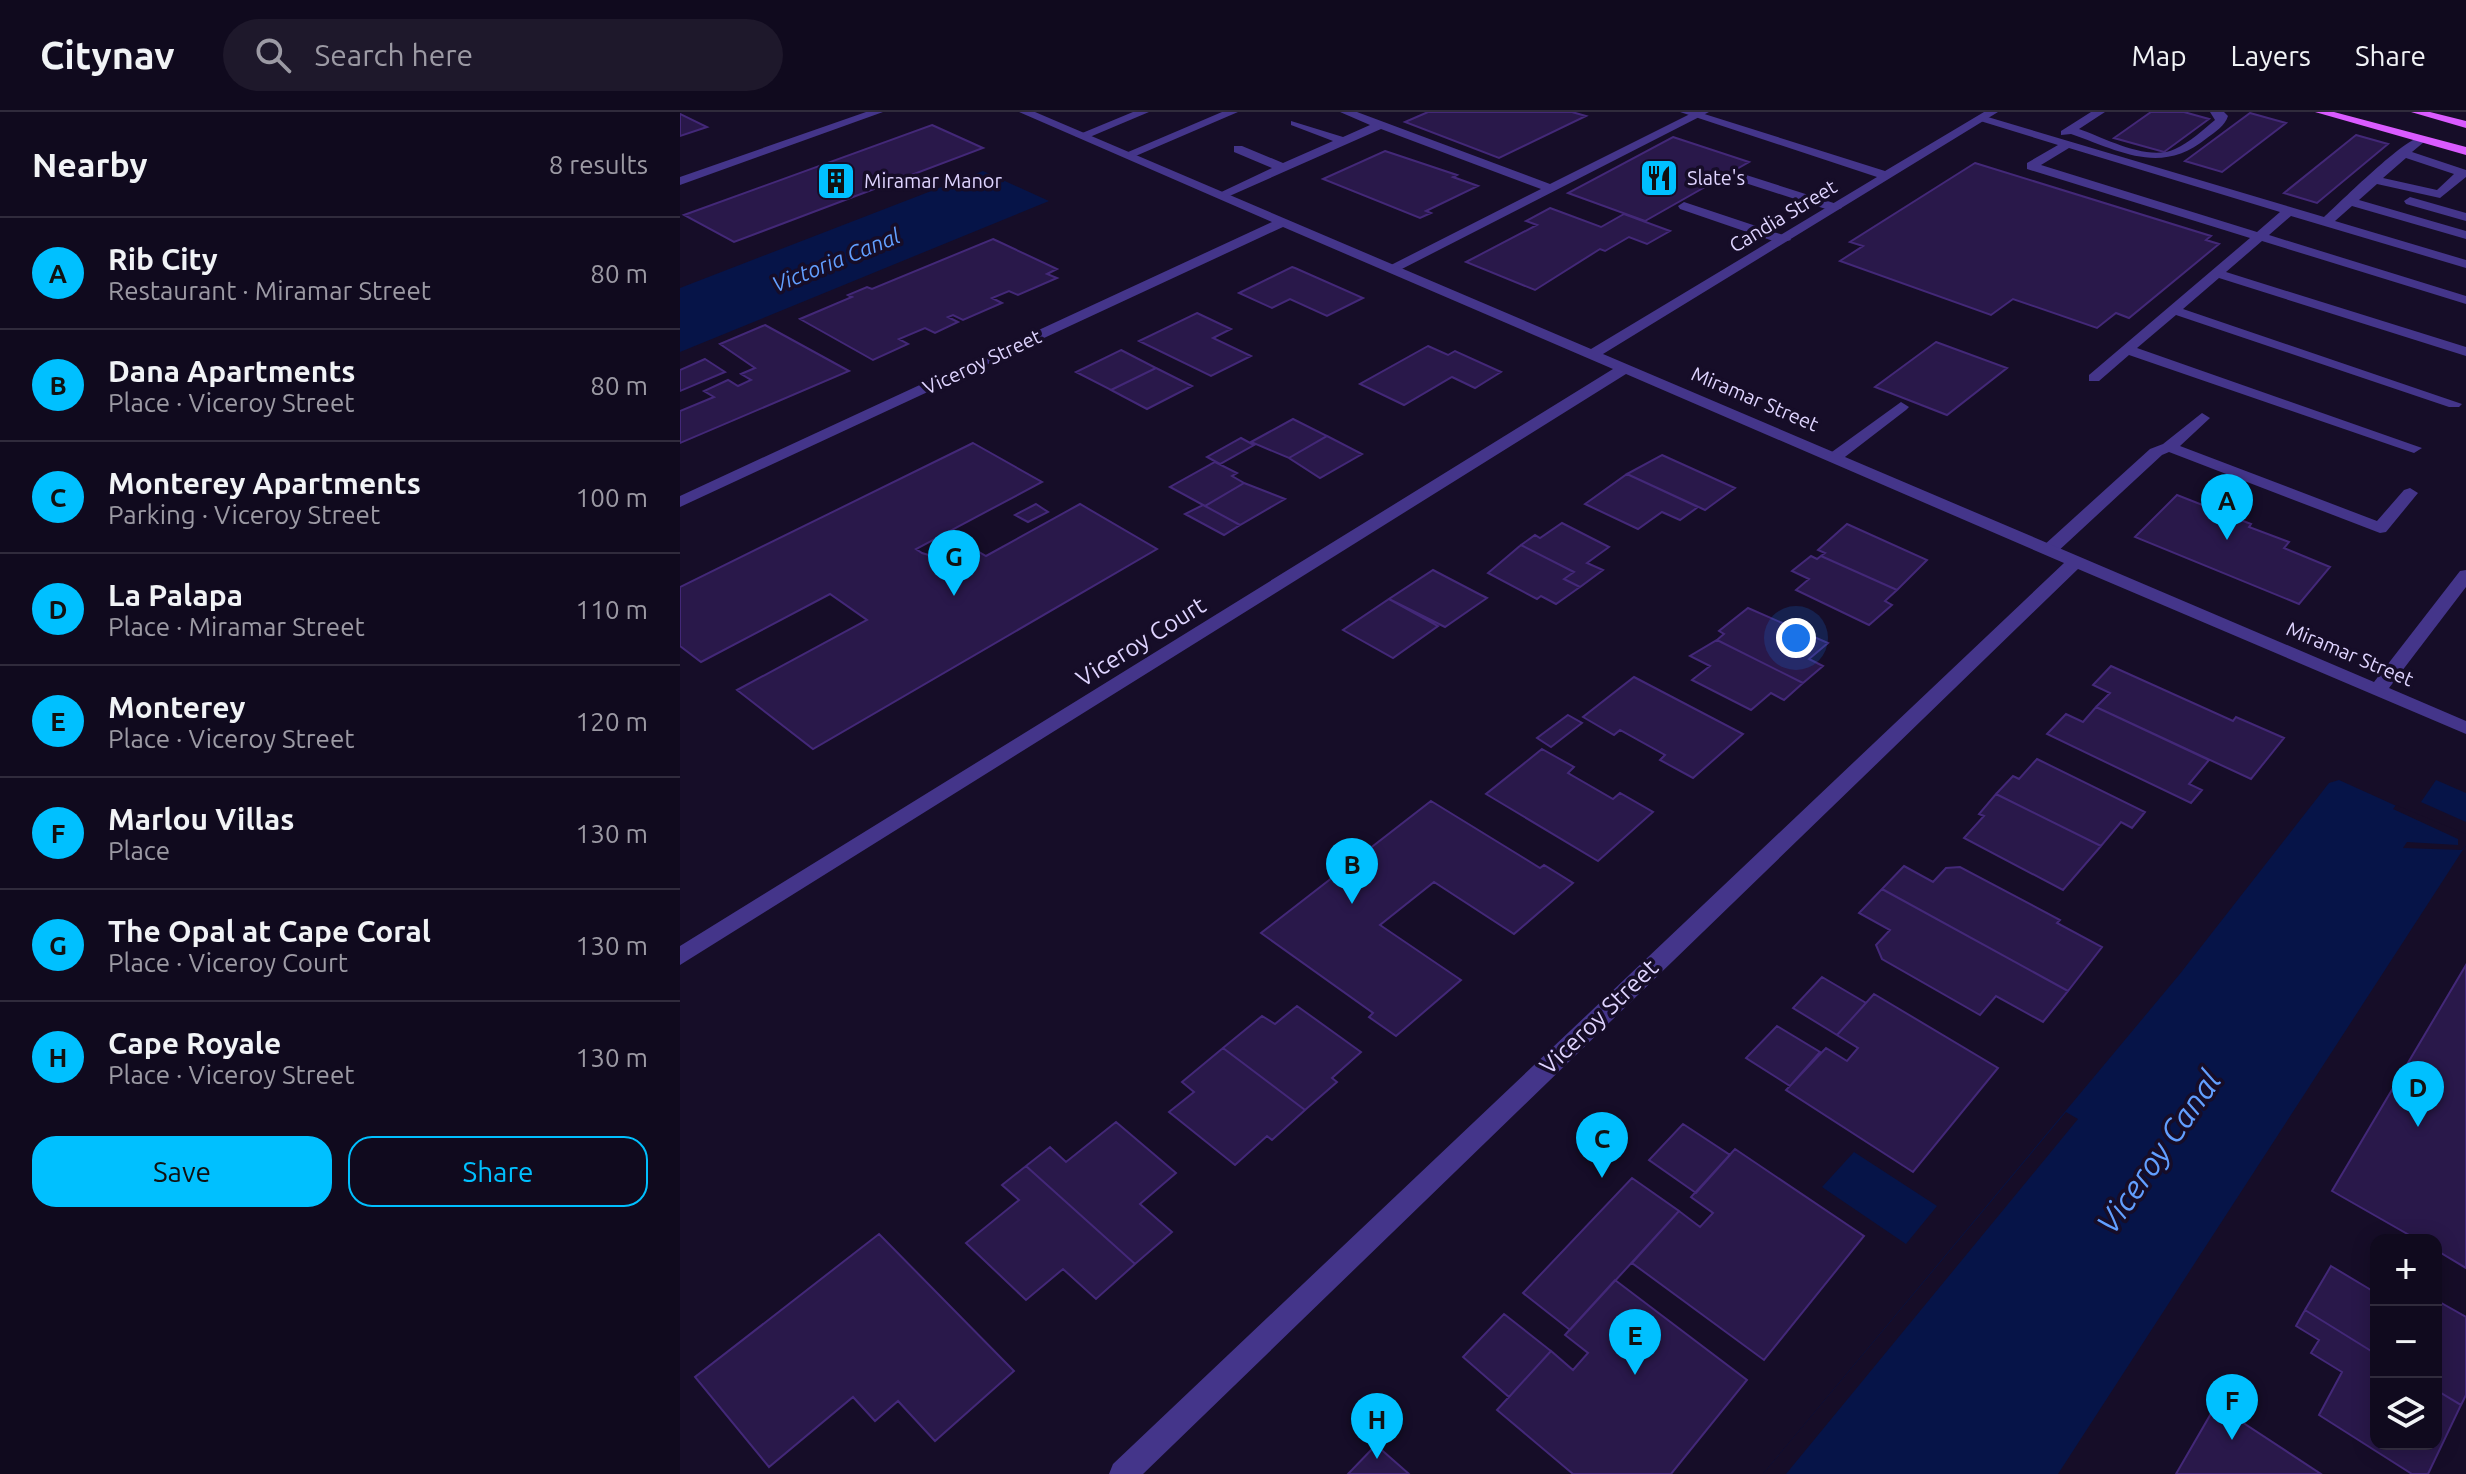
<!DOCTYPE html>
<meta charset="utf-8">
<style>
body{margin:0;font-family:Ubuntu,sans-serif;background:#1e182b;color:#f1f3f6}
.controls{position:absolute;right:24px;bottom:24px;display:grid;overflow:hidden;border-radius:16px;box-shadow:0 4px 20px #0003}
.controls button{width:72px;height:72px;display:grid;place-items:center;padding:0;border:0;border-bottom:2px solid #302b3c;background:#100a1e;color:#f1f3f6;font:40px sans-serif}
.you{position:absolute;left:1116px;top:526px;width:28px;height:28px;margin:-20px;border:6px solid #fff;border-radius:50%;background:#1a73e8;box-shadow:0 0 0 12px #1a73e833}
.badge{display:grid;place-items:center;width:52px;height:52px;border-radius:50%;background:#00c0ff;color:#111;font-size:26px;font-weight:700}
.pin{position:absolute;translate:-50% -66px;filter:drop-shadow(0 2px 4px #0008)}
.pin::after{content:'';position:absolute;top:42px;width:28px;height:24px;background:inherit;clip-path:polygon(0 0,100% 0,50% 100%)}
.list{margin:0;padding:0;list-style:none}
h2{display:flex;justify-content:space-between;align-items:center;height:104px;margin:0;padding:0 32px;font-size:34px}
h2 small{font-size:26px;font-weight:400;color:#9c9aa4}
.list li{display:grid;grid-template-columns:52px 1fr auto;gap:24px;align-items:center;box-sizing:border-box;height:112px;padding:0 32px;border-top:2px solid #302b3c}
.list b{display:block;font-size:30px;white-space:nowrap}
.list p{margin:0;font-size:26px;white-space:nowrap;color:#9c9aa4}
.list em{font-size:26px;font-style:normal;color:#9c9aa4}
.actions{display:flex;gap:16px;padding:24px 32px}
.actions a{flex:1;padding:18px 0;border:2px solid #00c0ff;border-radius:24px;text-align:center;font-size:28px;color:#00c0ff}
.actions .main{background:#00c0ff;color:#111}
.icon{flex:none;width:44px;height:44px;fill:none;stroke:currentColor;stroke-width:2;stroke-linecap:round;stroke-linejoin:round}
.map{position:relative;flex:none;width:1786px;height:1362px;overflow:hidden}
header{display:flex;align-items:center;gap:48px;box-sizing:border-box;height:112px;padding:0 40px;background:#100a1e;border-bottom:2px solid #302b3c}
header strong{font-size:38px}
nav{display:flex;gap:44px;margin-inline-start:auto;font-size:28px}
.search{width:560px;height:72px;background:#1e182b;display:flex;align-items:center;gap:20px;box-sizing:border-box;padding:0 28px;border-radius:44px;color:#9c9aa4;font-size:30px}
main{display:flex}
aside{flex:1;background:#100a1e}
.map>svg:first-child{display:block}
.water{fill:#061448}
.pier{fill:#160d28}
.building{fill:#29184a;stroke:#432878;stroke-width:2}
.lines{fill:none;stroke-linecap:round;stroke-linejoin:round}
.lane{fill:#44358a;fill-rule:evenodd}
.street{fill:#44358a;fill-rule:evenodd}
.primary{fill:#da5bff;fill-rule:evenodd}
.labels{text-anchor:middle;stroke-width:7;stroke-linejoin:round;paint-order:stroke}
.far-poi-label{font-size:20px;fill:#dfd4ff;stroke:#160d28;text-anchor:start}
.far-street-label{font-size:20px;fill:#dfd4ff;stroke:#160d28}
.far-water-label{font-size:22px;font-style:italic;fill:#629fff;stroke:#160d28}
.street-label{font-size:24px;fill:#dfd4ff;stroke:#160d28}
.near-water-label{font-size:32px;font-style:italic;fill:#629fff;stroke:#160d28}
</style>
<header>
<strong>Citynav</strong>
<div class="search"><svg class="icon" aria-label="search" viewBox="0 0 24 24"><circle cx="10" cy="10" r="6"/><path d="M15 15l6 6"/></svg>Search here</div>
<nav><a>Map</a><a>Layers</a><a>Share</a></nav>
</header>
<main>
<aside>
<h2>Nearby<small>8 results</small></h2>
<ul class="list">
<li><span class="badge">A</span><div><b>Rib City</b><p>Restaurant · Miramar Street</p></div><em>80 m</em></li>
<li><span class="badge">B</span><div><b>Dana Apartments</b><p>Place · Viceroy Street</p></div><em>80 m</em></li>
<li><span class="badge">C</span><div><b>Monterey Apartments</b><p>Parking · Viceroy Street</p></div><em>100 m</em></li>
<li><span class="badge">D</span><div><b>La Palapa</b><p>Place · Miramar Street</p></div><em>110 m</em></li>
<li><span class="badge">E</span><div><b>Monterey</b><p>Place · Viceroy Street</p></div><em>120 m</em></li>
<li><span class="badge">F</span><div><b>Marlou Villas</b><p>Place</p></div><em>130 m</em></li>
<li><span class="badge">G</span><div><b>The Opal at Cape Coral</b><p>Place · Viceroy Court</p></div><em>130 m</em></li>
<li><span class="badge">H</span><div><b>Cape Royale</b><p>Place · Viceroy Street</p></div><em>130 m</em></li>
</ul>
<div class="actions"><a class="main">Save</a><a>Share</a></div>
</aside>
<div class="map">
<svg width="1786" height="1362" viewBox="0 0 1786 1362">
<rect width="100%" height="100%" fill="#160d28"/>
<!-- water -->
<path class="water" d="M303,59L369,89L0,240V176Z
M1659,668L1785,725L1786,733L1378,1362H1083L1499,863L1649,671Z
M1756,668L1786,681V710L1741,690Z
M1174,1040L1257,1094L1226,1132L1142,1075Z"/>
<!-- pier -->
<path class="pier" d="M1716,693L1786,722V733L1782,738L1723,736L1727,730L1778,733V727L1713,697Z
M1386,1000L1398,1007L1106,1362H1083Z"/>
<!-- building -->
<path class="building" d="M748,0H892L906,4L819,46L725,10Z
M1471,0H1504L1529,7L1484,40L1434,26Z
M1570,1L1606,11L1542,60L1505,49Z
M0,2L27,15L0,24Z
M252,13L303,36L54,130L4,103Z
M1676,23L1708,32L1637,91L1604,81Z
M993,25L1069,50L965,109L888,81Z
M705,39L777,63L773,65L798,74L746,99L751,101L740,106L643,67Z
M1295,51L1531,124L1526,128L1539,132L1449,206L1436,201L1417,216L1333,187L1311,203L1160,149L1183,134L1170,130Z
M870,96L921,115L944,102L990,119L967,132L949,125L925,139L920,137L855,178L786,150L857,113L846,109Z
M313,127L377,157L367,162L377,166L338,183L329,179L312,186L322,191L283,208L273,203L268,205L278,210L255,221L245,216L219,227L228,232L193,248L120,207L172,185L168,183L187,175L192,177Z
M612,155L615,156L683,186L647,204L610,187L592,196L559,181Z
M517,201L551,217L533,226L571,244L531,264L459,229Z
M85,213L169,259L0,331V299L34,285L24,279L48,268L58,274L71,268L61,262L75,256L40,232Z
M1256,230L1327,256L1267,303L1195,275Z
M748,234L768,243L775,239L821,260L795,276L772,265L724,293L680,272Z
M441,238L476,256L431,278L396,260Z
M25,247L45,260L0,279V258Z
M476,256L512,274L467,297L431,278Z
M613,307L647,324L609,346L571,330Z
M647,324L682,342L640,366L609,346Z
M561,326L574,333L540,352L527,345Z
M293,331L362,370L236,437L242,441L252,444L280,429L306,444L400,392L477,437L133,637L57,578L187,508L150,482L21,550L0,534V475Z
M982,343L1055,376L1025,398L947,362Z
M535,350L557,361L552,364L564,371L525,394L490,375Z
M947,362L1018,395L1000,408L982,400L958,417L905,392Z
M564,371L605,387L560,413L525,394Z
M1497,383L1571,412L1569,415L1609,430L1604,436L1650,455L1619,492L1455,425Z
M356,392L368,400L348,410L335,403Z
M523,393L525,394L560,413L544,423L505,402Z
M882,411L929,435L907,451L923,458L900,475L884,467L894,460L841,433L855,423L860,426Z
M1167,412L1247,448L1217,478L1141,444L1145,441L1138,438Z
M841,433L894,460L884,467L900,475L876,492L861,484L857,487L808,461Z
M1131,444L1137,447L1141,444L1217,478L1205,489L1212,493L1189,513L1116,478L1129,467L1112,459Z
M753,458L799,482L807,486L765,515L709,487Z
M709,487L758,514L713,546L663,518Z
M1068,496L1148,531L1129,547L1143,554L1123,571L1037,528L1044,522L1039,519Z
M1037,528L1123,571L1104,588L1091,581L1071,598L1012,568L1030,554L1010,544Z
M1431,554L1553,609L1556,605L1604,626L1571,667L1416,595L1430,581L1413,573Z
M954,565L1063,622L1013,666L980,648L985,643L940,618L934,623L903,605Z
M1416,595L1529,648L1509,672L1522,678L1511,691L1367,622L1386,602L1403,610Z
M888,603L902,611L871,635L857,626Z
M862,637L894,655L888,661L933,687L940,681L973,700L918,749L806,682Z
M1357,647L1465,700L1452,716L1441,710L1421,734L1316,682L1333,664L1339,667Z
M1316,682L1421,734L1383,778L1284,726L1304,704L1299,702Z
M751,689L860,756L864,753L893,771L834,822L754,770L700,813L781,868L716,924L689,905L693,901L581,821Z
M1224,754L1253,770L1266,756L1280,755L1380,808L1377,811L1422,835L1388,879L1202,777Z
M1202,777L1388,879L1363,910L1316,884L1300,903L1202,847L1196,833L1210,818L1179,801Z
M1786,853V1156L1756,1138V1128H1738L1652,1079Z
M1142,865L1186,891L1157,923L1113,896Z
M1194,882L1318,956L1233,1060L1106,978L1146,936L1167,949L1178,936L1157,923Z
M617,894L681,940L652,966L657,970L625,998L543,936L582,904L595,912Z
M1097,914L1140,940L1110,974L1066,946Z
M543,936L625,998L592,1028L587,1024L555,1053L489,1000L514,980L502,970Z
M436,1010L496,1061L460,1092L492,1120L455,1152L346,1054L370,1035L386,1050Z
M1003,1012L1050,1043L1016,1081L969,1048Z
M1055,1037L1184,1124L1084,1248L952,1151L999,1099L1020,1115L1033,1101L1011,1085Z
M346,1054L455,1152L416,1187L383,1157L346,1188L286,1131L339,1088L322,1073Z
M952,1066L999,1099L890,1218L843,1181Z
M199,1122L334,1259L255,1329L218,1289L195,1309L173,1285L89,1355L15,1265Z
M1651,1154L1696,1181V1242L1625,1198Z
M935,1168L1067,1268L991,1362H893L817,1298L871,1239L893,1258L908,1241L885,1223Z
M1756,1188L1786,1205V1283L1781,1293L1756,1278Z
M1625,1198L1696,1242V1332H1756V1278L1781,1293L1748,1362H1732L1639,1303L1662,1260L1631,1241L1639,1228L1616,1214Z
M824,1202L871,1239L829,1285L783,1245Z
M1536,1293L1641,1362H1496Z
M696,1333L729,1362H668Z"/>
<g class="lines">
<!-- lane -->
<path class="lane" d="M453,0H469L405,27L395,24Z
M542,0H558L451,46L441,43Z
M660,0H677L870,72L1014,0H1029L714,161L707,157L709,154L861,77L701,17L545,86L535,83L592,56L554,40V34H562L603,51L653,29L611,13V9L663,25L690,13Z
M1411,0H1425L1399,17C1425,26 1468,50 1495,37C1510,30 1523,18 1535,8L1530,0H1544L1548,4C1545,14 1535,20 1527,26C1481,64 1440,39 1391,22L1381,23V19Z
M1301,3L1644,105C1661,90 1727,23 1744,24V30L1732,40L1786,58V65L1760,86L1697,72L1679,88L1786,119V127L1672,94L1655,109L1786,148V156L1611,104L1589,123L1786,184V192L1582,129L1546,160L1786,235V244L1539,166L1503,197L1782,292L1779,295H1769L1496,203L1457,236L1742,336L1734,341L1728,339L1449,243L1419,269H1409V263L1570,126L1347,57V51L1378,33L1297,8L1295,6ZM1389,36L1600,100L1577,120L1361,53ZM1726,46L1774,62L1757,78L1703,66Z
M1060,61L1160,93L1162,96L1152,99L1056,68L1054,65Z
M1730,85L1786,101V109L1726,92L1724,89Z
M1004,90L1109,125L1111,128L1099,131L1000,97L998,94Z
M1221,290L1229,295L1226,298L1161,348H1149V342Z
M1522,301L1530,306L1500,334L1697,409L1724,378L1730,376L1738,381L1706,420L1700,421L1489,340L1482,343L1375,442H1363V434L1470,337L1483,332Z"/>
<!-- street -->
<path class="street" d="M186,0H203L0,73V65Z
M339,0H355L911,237L1197,65L1000,0H1018L1205,59L1304,0H1318L923,242L1694,570L1780,459L1786,458V475L1709,576L1786,609V622L1398,457L463,1362H429L433,1352L1384,451L946,262L0,853V834L933,257L603,115L0,395V384L592,110Z"/>
<!-- primary -->
<path class="primary" d="M1635,0H1654L1786,35V43Z
M1731,0H1750L1786,9V16Z"/>
</g>
<!-- icons -->
<defs>
<g id="restaurant-square" transform="scale(2)"><rect x="-9" y="-9" width="18" height="18" rx="4" fill="#00c0ff" stroke="#160d28"/><path d="M-5-6h1v4h1v-4h1v4h1v-4h1v5L-1.5 .5V6h-2V.5L-5-1ZM5-6V6H3V1.5H1.5Q1.5-4 5-6Z" fill="#111"/></g>
<g id="building-square" transform="scale(2)"><rect x="-9" y="-9" width="18" height="18" rx="4" fill="#00c0ff" stroke="#160d28"/><path d="M-4-6H4V6H1V3H-1V6H-4ZM-2.5-4.3h1.7v1.8h-1.7ZM.8-4.3h1.7v1.8H.8ZM-2.5-1h1.7V.8h-1.7ZM.8-1h1.7V.8H.8Z" fill="#111"/></g>
</defs>
<g fill-rule="evenodd">
<use href="#restaurant-square" x="979" y="66"/>
<use href="#building-square" x="156" y="69"/>
</g>
<g class="labels">
<!-- far-poi labels -->
<g class="far-poi-label">
<text x="1007" y="73">Slate's</text>
<text x="184" y="76">Miramar Manor</text>
</g>
<!-- far-street labels -->
<g class="far-street-label">
<text transform="translate(1103 104) rotate(-31)" y="7">Candia Street</text>
<text transform="translate(302 250) rotate(-25)" y="7">Viceroy Street</text>
<text transform="translate(1075 287) rotate(23)" y="7">Miramar Street</text>
<text transform="translate(1670 542) rotate(23)" y="7">Miramar Street</text>
</g>
<!-- far-water labels -->
<g class="far-water-label">
<text transform="translate(156 148) rotate(-22)" y="8">Victoria Canal</text>
</g>
<!-- street labels -->
<g class="street-label">
<text transform="translate(461 530) rotate(-32)" y="8">Viceroy Court</text>
<text transform="translate(919 905) rotate(-44)" y="8">Viceroy Street</text>
</g>
<!-- near-water labels -->
<g class="near-water-label">
<text transform="translate(1479 1040) rotate(-55)" y="11">Viceroy Canal</text>
</g>
</g>
</svg>
<div class="controls">
<button>+</button>
<button>−</button>
<button><svg class="icon" aria-label="layers" viewBox="0 0 24 24"><path d="M12 4l9 5-9 5-9-5zM3 14l9 5 9-5"/></svg></button>
</div>
<div class="you"></div>
<div class="pin badge" style="left:1547px;top:428px">A</div>
<div class="pin badge" style="left:672px;top:792px">B</div>
<div class="pin badge" style="left:922px;top:1066px">C</div>
<div class="pin badge" style="left:1738px;top:1015px">D</div>
<div class="pin badge" style="left:955px;top:1263px">E</div>
<div class="pin badge" style="left:1552px;top:1328px">F</div>
<div class="pin badge" style="left:274px;top:484px">G</div>
<div class="pin badge" style="left:697px;top:1347px">H</div>
</div>
</main>
